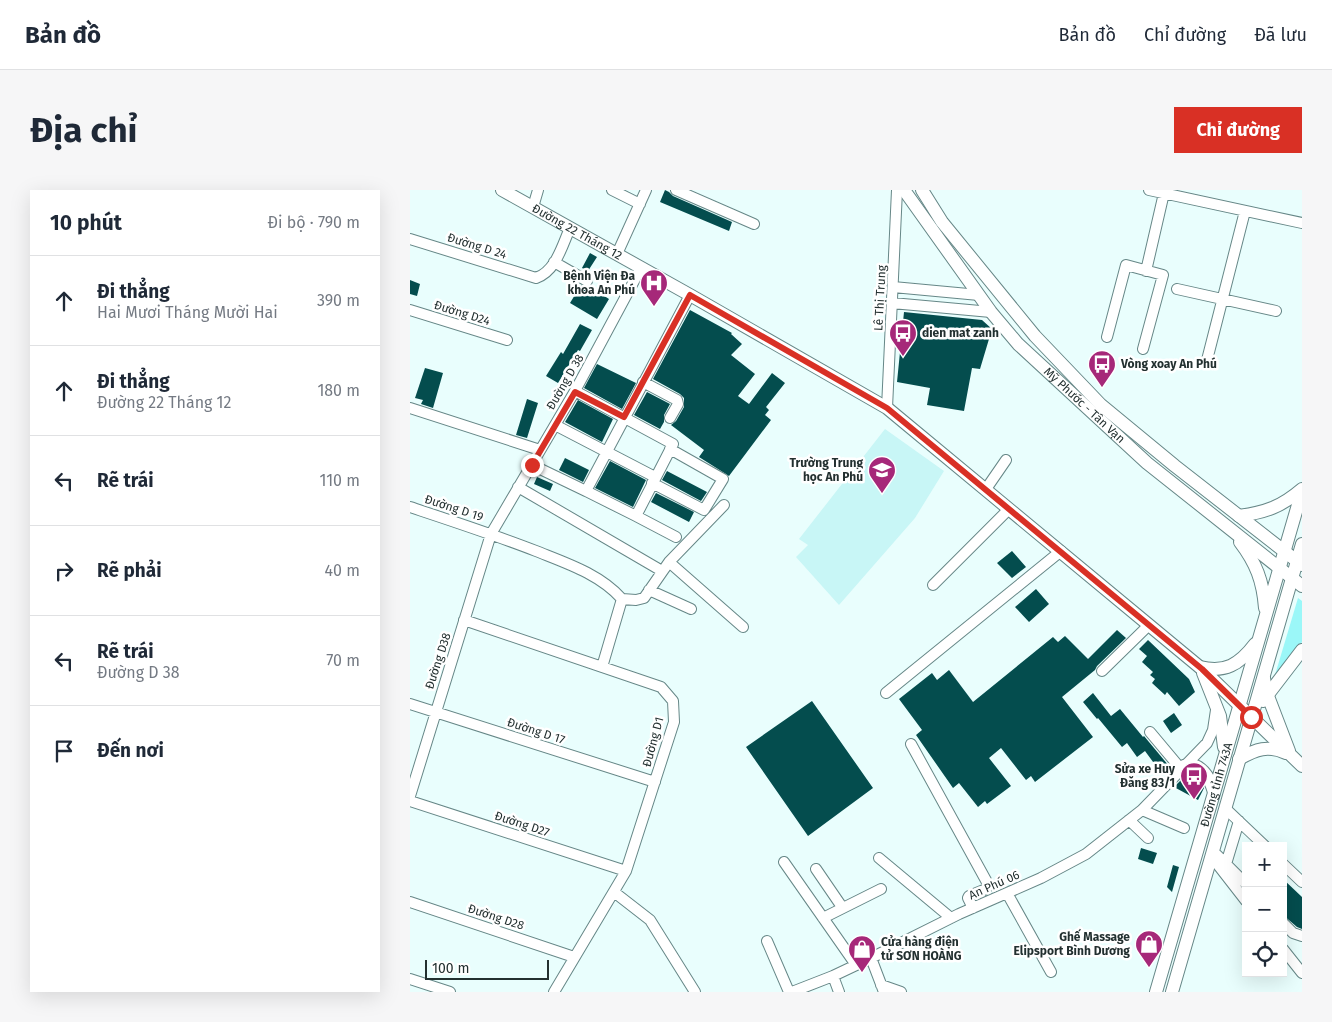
<!DOCTYPE html>
<html lang="vi">
<meta charset="utf-8">
<style>
body{margin:0;font-family:"Fira Sans",sans-serif;background:#f6f6f7;color:#1f2937}
.controls{position:absolute;right:15px;bottom:15px;display:grid;overflow:hidden;border-radius:0px;box-shadow:0 5px 20px #0002}
.controls button{width:45px;height:45px;display:grid;place-items:center;padding:0;border:0;border-bottom:1px solid #e0e1e3;background:#fff;color:#1f2937;font:25px sans-serif}
.scale{position:absolute;left:15px;bottom:12px;width:124px;box-sizing:border-box;padding-left:5px;border:2px solid #233030;border-top:0;font-size:14px;line-height:18px;white-space:nowrap;color:#233030;-webkit-text-stroke:4px #fff;paint-order:stroke}
.stop{position:absolute;width:15px;height:15px;margin:-11px;border:4px solid #d93025;border-radius:50%;background:#fff}
.stop.end{background:#d93025;border-color:#fff;box-shadow:0 1px 5px #0008}
.list{margin:0;padding:0;list-style:none}
h2{display:flex;justify-content:space-between;align-items:center;height:65px;margin:0;padding:0 20px;font-size:21px}
h2 small{font-size:16px;font-weight:400;color:#747a83}
.list li{display:grid;grid-template-columns:32px 1fr auto;gap:15px;align-items:center;box-sizing:border-box;height:90px;padding:0 20px;border-top:1px solid #e0e1e3}
.list b{display:block;font-size:19px;white-space:nowrap}
.list p{margin:0;font-size:16px;white-space:nowrap;color:#747a83}
.list em{font-size:16px;font-style:normal;color:#747a83}
.icon{flex:none;width:28px;height:28px;fill:none;stroke:currentColor;stroke-width:2;stroke-linecap:round;stroke-linejoin:round}
.map{position:relative;flex:none;width:892px;height:802px;overflow:hidden;border-radius:0px}
header{display:flex;align-items:center;gap:30px;box-sizing:border-box;height:70px;padding:0 25px;background:#fff;border-bottom:1px solid #e0e1e3}
header strong{font-size:24px}
nav{display:flex;gap:28px;margin-inline-start:auto;font-size:18px}
.intro{display:flex;align-items:center;justify-content:space-between;box-sizing:border-box;height:120px;padding:0 30px}
h1{margin:0;font-size:35px}
.button{padding:12px 22px;border-radius:0px;background:#d93025;color:#fff;font-size:18px;font-weight:700}
main{display:flex;gap:30px;padding:0 30px}
aside{flex:1;background:#fff;border-radius:0px;box-shadow:0 5px 20px #0002}
.map>svg:first-child{display:block}
.built{fill:#c8f6f6}
.green{fill:#9bf7f8}
.building{fill:#044d4e}
.lines{fill:none;stroke-linecap:round;stroke-linejoin:round}
.minor-casing{stroke:#668787;stroke-width:12}
.major-casing{stroke:#668787;stroke-width:14}
.minor{stroke:#fff;stroke-width:10}
.major{stroke:#fff;stroke-width:12}
.route{stroke:#d93025;stroke-width:6}
.labels{text-anchor:middle;stroke-width:5;stroke-linejoin:round;paint-order:stroke}
.street-label{font-size:12px;fill:#233030;stroke:#fff}
.poi-label{font-size:12px;font-weight:bold;fill:#233030;stroke:#fff;text-anchor:end}
</style>
<header>
<strong>Bản đồ</strong>
<nav><a>Bản đồ</a><a>Chỉ đường</a><a>Đã lưu</a></nav>
</header>
<div class="intro"><h1>Địa chỉ</h1><a class="button">Chỉ đường</a></div>
<main>
<aside>
<h2>10 phút<small>Đi bộ · 790 m</small></h2>
<ul class="list">
<li><svg class="icon" aria-label="ahead" viewBox="0 0 24 24"><path d="M12 20V5M6 11l6-6 6 6"/></svg><div><b>Đi thẳng</b><p>Hai Mươi Tháng Mười Hai</p></div><em>390 m</em></li>
<li><svg class="icon" aria-label="ahead" viewBox="0 0 24 24"><path d="M12 20V5M6 11l6-6 6 6"/></svg><div><b>Đi thẳng</b><p>Đường 22 Tháng 12</p></div><em>180 m</em></li>
<li><svg class="icon" aria-label="left" viewBox="0 0 24 24"><path d="M17 20v-9H6M10 6l-5 5 5 5"/></svg><div><b>Rẽ trái</b></div><em>110 m</em></li>
<li><svg class="icon" aria-label="right" viewBox="0 0 24 24"><path d="M7 20v-9h11M14 6l5 5-5 5"/></svg><div><b>Rẽ phải</b></div><em>40 m</em></li>
<li><svg class="icon" aria-label="left" viewBox="0 0 24 24"><path d="M17 20v-9H6M10 6l-5 5 5 5"/></svg><div><b>Rẽ trái</b><p>Đường D 38</p></div><em>70 m</em></li>
<li><svg class="icon" aria-label="arrive" viewBox="0 0 24 24"><path d="M6 21V4h12l-3 4 3 4H6"/></svg><div><b>Đến nơi</b></div></li>
</ul>
</aside>
<div class="map">
<svg width="892" height="802" viewBox="0 0 892 802">
<rect width="100%" height="100%" fill="#e9fefd"/>
<!-- built -->
<path class="built" d="M475,239L534,281L505,328L429,415L386,367L398,355L389,349Z"/>
<!-- green -->
<path class="green" d="M888,408L892,411V452L865,485Z"/>
<!-- building -->
<path class="building" d="M255,0L259,2L263,6L322,32L319,41L250,12Z
M180,63L187,67L178,81L172,78Z
M217,81L220,83L216,92L211,88Z
M0,90L10,94L7,106L0,104Z
M171,95L177,98L180,97L199,109L187,129L160,113Z
M280,120L322,143L321,144L332,154L321,165L345,184L328,206L339,214L362,183L375,193L356,217L359,220L355,225L361,230L319,286L289,267L294,260L261,235L266,231L274,217V208L270,204L243,189Z
M494,122L572,130L582,139L570,179L562,178L554,221L517,215L520,198L487,192Z
M170,134L182,140L170,161L168,160L148,193L136,186L151,162L153,164Z
M187,174L226,193L212,219L174,198Z
M15,178L33,183L23,218L11,214L13,210L5,208Z
M237,202L260,214L254,225V232L250,239L224,225Z
M117,209L128,213L117,248L106,245Z
M168,210L203,229L192,252L155,232Z
M155,268L179,280L173,292L149,280Z
M200,271L236,290L223,317L185,298Z
M257,281L297,302L291,311L252,290Z
M127,287L143,294L140,301L124,294Z
M246,303L284,322L279,332L241,312Z
M602,361L616,377L602,388L587,373Z
M626,399L639,414L619,432L605,417Z
M707,440L716,448L687,476L685,480L652,507L683,547L625,592L621,586L616,590L591,558L579,568L601,596L577,614L575,611L568,617L549,593L543,598L506,545L512,540L489,509L522,483L527,490L539,480L563,512L643,447L648,452L655,446L678,469Z
M738,450L779,489L785,502L769,516L757,502L755,505L742,493L745,489L740,485L743,482L732,472L737,466L729,459Z
M683,503L701,526L710,519L733,547L734,546L759,576L754,579L750,573L746,576L735,561L727,567L717,553L712,557L688,528L687,529L673,512Z
M402,511L463,598L398,646L336,557Z
M764,523L772,535L761,543L753,531Z
M776,585L783,587L793,595L794,598L788,610L764,597Z
M731,658L747,663L743,674L728,669Z
M763,675L769,677L762,702L757,697Z
M873,689L892,707V739L887,737L873,725Z"/>
<g class="lines">
<!-- minor casing -->
<g class="minor-casing">
<path id="minor" d="M202,0L230,14
M266,0L344,34
M739,0L892,33
M123,17L128,0
M0,49L126,88C146,81 152,56 160,38
M207,64L236,0
M144,72L177,91
M736,81L754,3
M483,97L569,105
M767,99L866,121
M482,113L581,122
M0,120L97,150
M697,147L716,75L753,85L733,159
M797,170L835,21
M233,192L267,210L268,214L260,228
M165,201L263,254L226,326L176,301
M0,218L130,260
M477,218L487,0
M145,235L245,287
M122,275L176,301L280,105
M242,293L294,320L313,289L260,259
M108,297L252,381
M576,299L596,270
M0,317C42,331 85,345 126,361C156,373 190,384 212,409L192,477
M226,326L266,347
M259,372L333,437
M523,395L599,319
M239,400L281,419
M212,409L226,410L234,408L259,372L314,315
M54,430L251,497L263,511L264,532L216,681L144,802
M692,481L739,435
M476,503L651,361
M0,514L245,592
M740,542L771,579
M501,554L578,694L576,699L559,706L558,708L563,718
M0,606L81,344L165,201L231,78
M0,611L216,681
M815,618L855,656
M732,620L774,638
M719,630L738,648
M807,665L836,694
M801,666L836,711
M469,668L541,728
M374,672L446,775
M816,674L829,631
M873,674L892,692
M406,679L432,717
M204,702L240,730L285,802
M597,703L641,782
M0,712L164,767
M413,728L471,699
M873,733L883,743L892,746
M357,751L379,802
M873,759L892,783
M461,768L474,802
M423,786L429,802
M0,789L40,802
M471,795L491,802
M382,802L423,786L461,768L549,724L631,688L676,664L732,620L797,553L803,540L806,520"/>
</g>
<!-- major casing -->
<g class="major-casing">
<g id="major">
<path id="s1" d="M92,0L280,105L477,218L792,479L892,576"/>
<path id="s2" d="M494,0L581,122L608,154L737,273L892,396"/>
<path d="M512,0L532,32L625,146L691,215L765,276L892,375"/>
<path d="M829,326C856,322 871,317 892,299"/>
<path d="M830,352C846,373 853,391 855,418"/>
<path d="M790,477C815,483 829,475 845,454"/>
<path d="M793,483L810,526L814,557"/>
<path d="M854,488L856,501L879,561"/>
<path d="M853,511L892,460"/>
<path d="M829,569C846,559 858,555 876,563"/>
<path d="M774,576C790,571 800,588 804,602"/>
<path id="s3" d="M746,802L892,301"/>
<path d="M762,802L892,354"/>
</g>
</g>
<!-- minor -->
<use href="#minor" class="minor"/>
<!-- major -->
<use href="#major" class="major"/>
</g>
<g class="lines">
<!-- route -->
<path class="route" d="M122,275L165,202L214,227L280,105L477,218L792,479L841,527"/>
</g>
<!-- icons -->
<defs>
<g id="hospital-pin" transform="scale(1.4375)"><path d="M0 17L-7.5 6A9.5 9.5 0 1 1 7.5 6Z" fill="#a62879" stroke="#fff"/><path d="M-5-5h3v3.5h4V-5h3V5h-3V1.5h-4V5h-3Z" fill="#fff"/></g>
<g id="bus-pin" transform="scale(1.4375)"><path d="M0 17L-7.5 6A9.5 9.5 0 1 1 7.5 6Z" fill="#a62879" stroke="#fff"/><path d="M-5-6H5V4H4V6H2V4H-2V6H-4V4H-5ZM-3.5-4V0h7V-4ZM-3.5 1.2v1.5H-2V1.2ZM2 1.2v1.5H3.5V1.2Z" fill="#fff"/></g>
<g id="school-pin" transform="scale(1.4375)"><path d="M0 17L-7.5 6A9.5 9.5 0 1 1 7.5 6Z" fill="#a62879" stroke="#fff"/><path d="M0-5L7-2L0 1L-7-2ZM-4 1L0 2.5L4 1V4Q0 6-4 4Z" fill="#fff"/></g>
<g id="shop-pin" transform="scale(1.4375)"><path d="M0 17L-7.5 6A9.5 9.5 0 1 1 7.5 6Z" fill="#a62879" stroke="#fff"/><path d="M-5-2.5h2.3a2.7 3.5 0 0 1 5.4 0H5L5.5 6h-11ZM-1.5-2.5h3a1.5 2.3 0 0 0-3 0Z" fill="#fff"/></g>
</defs>
<g fill-rule="evenodd">
<use href="#hospital-pin" x="244" y="93"/>
<use href="#bus-pin" x="493" y="143"/>
<use href="#bus-pin" x="692" y="174"/>
<use href="#school-pin" x="472" y="280"/>
<use href="#bus-pin" x="784" y="586"/>
<use href="#shop-pin" x="739" y="754"/>
<use href="#shop-pin" x="452" y="759"/>
</g>
<g class="labels">
<!-- street labels -->
<g class="street-label">
<text dy="4" stroke="none"><textPath href="#s1" startOffset="86">Đường 22 Tháng 12</textPath></text>
<text transform="translate(67 56) rotate(17)" y="4">Đường D 24</text>
<text transform="translate(470 108) rotate(-87)" y="4">Lê Thị Trung</text>
<text transform="translate(52 123) rotate(17)" y="4">Đường D24</text>
<text transform="translate(155 192) rotate(-60)" y="4">Đường D 38</text>
<text dy="4" stroke="none"><textPath href="#s2" startOffset="282">Mỹ Phước - Tân Vạn</textPath></text>
<text transform="translate(44 318) rotate(18)" y="4">Đường D 19</text>
<text transform="translate(28 471) rotate(-72)" y="4">Đường D38</text>
<text transform="translate(126 541) rotate(18)" y="4">Đường D 17</text>
<text transform="translate(243 552) rotate(-75)" y="4">Đường D1</text>
<text dy="4" stroke="none"><textPath href="#s3" startOffset="216">Đường tỉnh 743A</textPath></text>
<text transform="translate(112 634) rotate(18)" y="4">Đường D27</text>
<text transform="translate(584 695) rotate(-24)" y="4">An Phú 06</text>
<text transform="translate(86 727) rotate(18)" y="4">Đường D28</text>
</g>
<!-- poi labels -->
<g class="poi-label">
<text x="225" y="90">Bệnh Viện Đa<tspan x="225" dy="14">khoa An Phú</tspan></text>
<text x="512" y="147" text-anchor="start">dien mat zanh</text>
<text x="711" y="178" text-anchor="start">Vòng xoay An Phú</text>
<text x="453" y="277">Trường Trung<tspan x="453" dy="14">học An Phú</tspan></text>
<text x="765" y="583">Sửa xe Huy<tspan x="765" dy="14">Đăng 83/1</tspan></text>
<text x="720" y="751">Ghế Massage<tspan x="720" dy="14">Elipsport Bình Dương</tspan></text>
<text x="471" y="756" text-anchor="start">Cửa hàng điện<tspan x="471" dy="14">tử SƠN HOÀNG</tspan></text>
</g>
</g>
</svg>
<div class="controls">
<button>+</button>
<button>−</button>
<button><svg class="icon" aria-label="locate" viewBox="0 0 24 24"><circle cx="12" cy="12" r="6"/><path d="M12 2v4M12 18v4M2 12h4M18 12h4"/></svg></button>
</div>
<div class="scale">100 m</div>
<div class="stop" style="left:841px;top:527px"></div>
<div class="stop end" style="left:122px;top:275px"></div>
</div>
</main>
